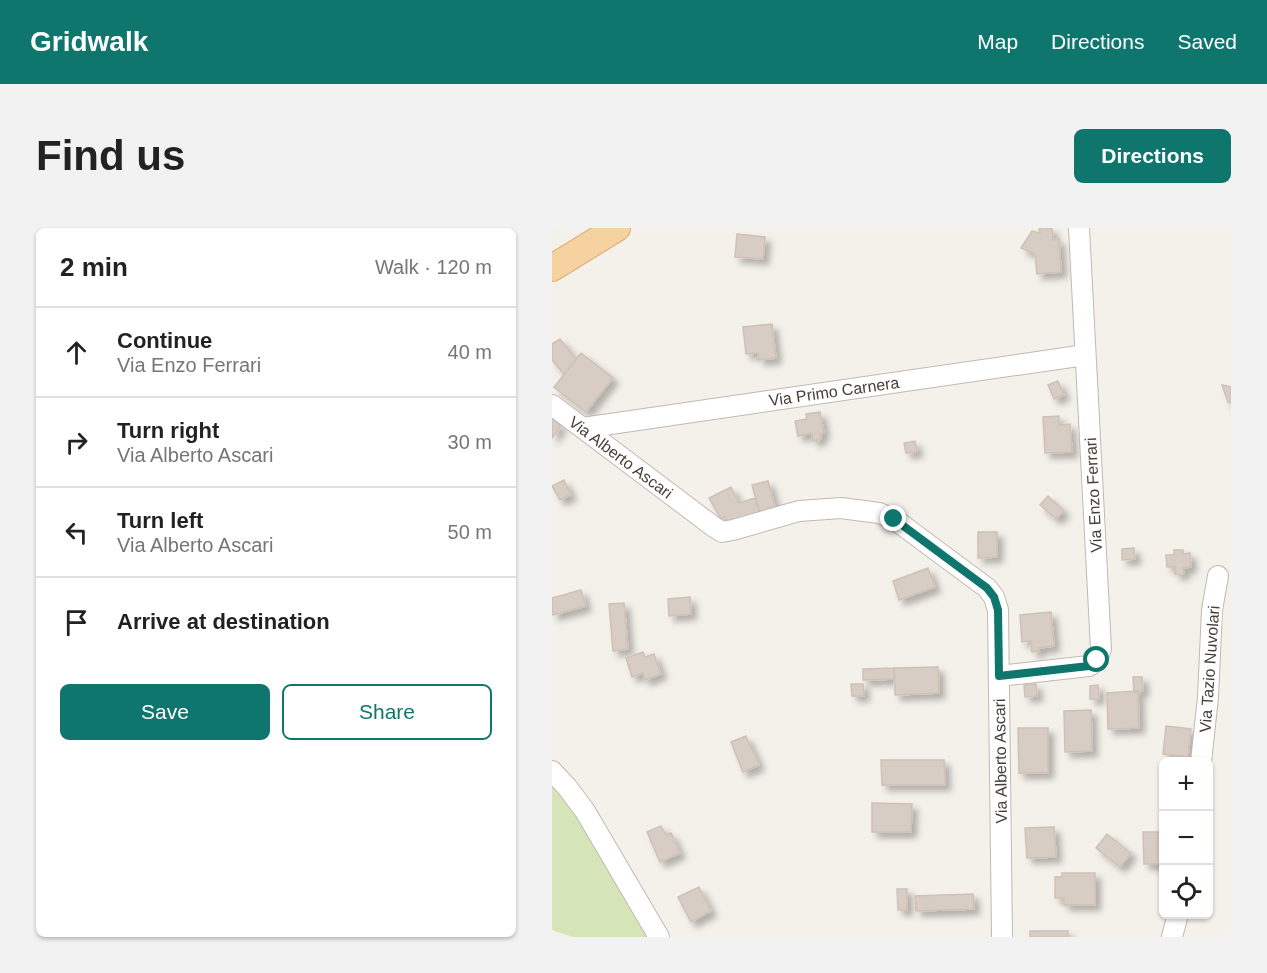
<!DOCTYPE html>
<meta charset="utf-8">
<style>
body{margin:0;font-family:Helvetica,sans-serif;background:#f2f2f2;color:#222}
.controls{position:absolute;right:18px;bottom:18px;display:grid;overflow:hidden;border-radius:9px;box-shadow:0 2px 4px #0004}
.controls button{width:54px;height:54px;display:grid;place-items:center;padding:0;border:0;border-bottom:2px solid #e0e0e0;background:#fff;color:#222;font:30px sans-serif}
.stop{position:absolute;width:18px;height:18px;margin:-14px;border:4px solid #0f766e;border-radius:50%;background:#fff}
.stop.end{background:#0f766e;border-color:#fff;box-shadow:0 2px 6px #0008}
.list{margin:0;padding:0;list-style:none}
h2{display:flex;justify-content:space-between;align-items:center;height:78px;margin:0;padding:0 24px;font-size:26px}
h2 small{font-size:20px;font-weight:400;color:#767676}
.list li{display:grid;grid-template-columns:39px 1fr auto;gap:18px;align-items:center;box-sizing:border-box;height:90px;padding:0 24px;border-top:2px solid #e0e0e0}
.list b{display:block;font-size:22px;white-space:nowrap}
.list p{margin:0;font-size:20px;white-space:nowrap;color:#767676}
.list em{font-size:20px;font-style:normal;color:#767676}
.actions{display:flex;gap:12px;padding:18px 24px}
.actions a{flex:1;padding:14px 0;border:2px solid #0f766e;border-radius:9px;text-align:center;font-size:21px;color:#0f766e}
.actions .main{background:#0f766e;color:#fff}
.icon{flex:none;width:33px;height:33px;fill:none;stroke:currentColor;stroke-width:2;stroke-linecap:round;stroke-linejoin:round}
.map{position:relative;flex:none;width:679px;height:709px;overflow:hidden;border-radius:9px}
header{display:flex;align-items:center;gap:36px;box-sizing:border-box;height:84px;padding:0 30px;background:#0f766e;color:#fff}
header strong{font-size:28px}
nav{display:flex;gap:33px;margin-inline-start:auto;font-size:21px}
.intro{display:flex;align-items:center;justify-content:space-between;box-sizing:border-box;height:144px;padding:0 36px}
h1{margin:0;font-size:42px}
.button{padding:15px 27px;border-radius:9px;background:#0f766e;color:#fff;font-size:21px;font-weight:700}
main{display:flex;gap:36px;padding:0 36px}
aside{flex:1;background:#fff;border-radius:9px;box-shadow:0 2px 4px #0004}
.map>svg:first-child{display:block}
.green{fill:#d6e5b7}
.building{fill:#d8cdc4;stroke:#cfc1b4;stroke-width:1.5;filter:url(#shadow)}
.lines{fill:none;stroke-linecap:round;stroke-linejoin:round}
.minor-casing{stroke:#c2b9b1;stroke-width:22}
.major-casing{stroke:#dbac72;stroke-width:28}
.minor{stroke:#fff;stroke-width:20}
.major{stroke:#f6d2a1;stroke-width:26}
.route{stroke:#0f766e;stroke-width:8}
.labels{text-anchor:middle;stroke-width:6;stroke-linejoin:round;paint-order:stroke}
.street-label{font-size:16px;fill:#474039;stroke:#fff}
</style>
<header>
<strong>Gridwalk</strong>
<nav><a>Map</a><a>Directions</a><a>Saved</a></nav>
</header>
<div class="intro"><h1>Find us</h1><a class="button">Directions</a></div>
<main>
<aside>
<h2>2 min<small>Walk · 120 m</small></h2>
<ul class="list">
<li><svg class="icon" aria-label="ahead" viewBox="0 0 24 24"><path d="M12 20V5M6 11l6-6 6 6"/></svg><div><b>Continue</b><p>Via Enzo Ferrari</p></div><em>40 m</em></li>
<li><svg class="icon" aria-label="right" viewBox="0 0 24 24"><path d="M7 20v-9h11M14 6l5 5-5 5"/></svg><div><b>Turn right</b><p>Via Alberto Ascari</p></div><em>30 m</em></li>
<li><svg class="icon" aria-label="left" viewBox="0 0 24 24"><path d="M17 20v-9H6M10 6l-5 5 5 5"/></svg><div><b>Turn left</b><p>Via Alberto Ascari</p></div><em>50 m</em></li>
<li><svg class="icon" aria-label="arrive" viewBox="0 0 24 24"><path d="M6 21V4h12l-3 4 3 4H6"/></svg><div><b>Arrive at destination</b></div></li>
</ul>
<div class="actions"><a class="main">Save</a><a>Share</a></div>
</aside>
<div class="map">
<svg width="679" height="709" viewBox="0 0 679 709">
<defs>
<filter id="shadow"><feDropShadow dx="5.5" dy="5.5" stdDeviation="3" flood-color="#0004"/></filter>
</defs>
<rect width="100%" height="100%" fill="#f4f0ea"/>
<!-- green -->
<path class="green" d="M0,550L31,589L97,709H21L0,702Z"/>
<!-- building -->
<path class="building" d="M489,0H500L501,12L507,11L509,44L485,46L483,26L469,20L480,3L488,5L487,1Z
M185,6L213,9L211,31L183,29Z
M220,96L224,130L207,132L206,125L194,126L191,99Z
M8,111L24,131L12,146L0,132V116Z
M29,125L61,150L34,184L2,159Z
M506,153L512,167L502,171L496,157Z
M670,157L679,159V175L676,174Z
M268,184L272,205L268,206L269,211L261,213L260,205L246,208L243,193L255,191L254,186Z
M507,188V197L518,196L520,224L493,225L491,189Z
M0,191L9,198L0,210Z
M363,213L365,224L354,225L352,215Z
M12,252L19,267L8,272L0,258Z
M216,253L224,282L208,286L200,257Z
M179,259L187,275L203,270L208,286L176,293L172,289L169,291L157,270Z
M496,268L512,283L504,291L488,277Z
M426,304H445V329L426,330Z
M582,320L583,331L570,332V321Z
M622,322H631V326L638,325L639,339L631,340L632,346H623V339H615L614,327H622Z
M376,340L383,359L347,372L341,353Z
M29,362L34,378L1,387L0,370Z
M138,369L139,386L117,388L116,371Z
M72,375L76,421L61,423L57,376Z
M499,384L502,418L487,420V423L480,424L479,413L470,414L468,387Z
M91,424L93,429L102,426L109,446L93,452L91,445L80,449L74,430Z
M386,439L387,465L343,467L342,440Z
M342,440L343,451L311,452V441Z
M581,449H590L591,463L582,464Z
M299,456H311L312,468H300Z
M484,456L485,468L473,469L472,457Z
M546,457L547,471H538V458Z
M586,463L587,500L556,501L555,465Z
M539,482L540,523L513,524L512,483Z
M614,498L639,501L636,529L611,526Z
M466,500H496V545H467Z
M194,508L207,537L191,544L179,514Z
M329,532H392L393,557H330Z
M320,575L360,576L359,604H320Z
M109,598L114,607L119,605L128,625L108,634L95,604Z
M502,599L504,629L475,630L473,600Z
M591,604H612V636H592Z
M555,606L579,625L568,639L544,620Z
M510,645H543V677H512V670H503V649H510Z
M147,659L159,683L139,694L126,669Z
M345,661H355V682H346Z
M421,666L422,681L364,683L363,668Z
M478,703H516V709H478Z"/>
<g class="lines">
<!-- minor casing -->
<g class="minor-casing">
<path id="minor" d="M0,177L162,299L170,304L181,302L247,283L289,280L327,285L342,291L435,360L442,369L446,382L450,709
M31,200L533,127
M447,448L537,438L545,432L549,421L527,0
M649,534L656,469L660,382L666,348
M0,543L15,559L33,583L107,709
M620,709L626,686"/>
</g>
<!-- major casing -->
<g class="major-casing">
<path id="major" d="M0,40L65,0"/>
</g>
<!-- minor -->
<use href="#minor" class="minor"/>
<!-- major -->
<use href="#major" class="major"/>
</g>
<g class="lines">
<!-- route -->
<path class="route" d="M342,291L435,360L442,369L446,382L447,448L537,438L545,432"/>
</g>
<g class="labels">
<!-- street labels -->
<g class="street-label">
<text transform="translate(282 163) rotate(-8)" y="6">Via Primo Carnera</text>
<text transform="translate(69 229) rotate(37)" y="6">Via Alberto Ascari</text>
<text transform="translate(541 267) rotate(-93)" y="6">Via Enzo Ferrari</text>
<text transform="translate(657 441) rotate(-86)" y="6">Via Tazio Nuvolari</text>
<text transform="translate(448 533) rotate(-91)" y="6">Via Alberto Ascari</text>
</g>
</g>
</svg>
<div class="controls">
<button>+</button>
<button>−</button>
<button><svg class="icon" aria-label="locate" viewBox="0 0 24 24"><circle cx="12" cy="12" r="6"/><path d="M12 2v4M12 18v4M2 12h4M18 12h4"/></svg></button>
</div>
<div class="stop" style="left:545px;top:432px"></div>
<div class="stop end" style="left:342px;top:291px"></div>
</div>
</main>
